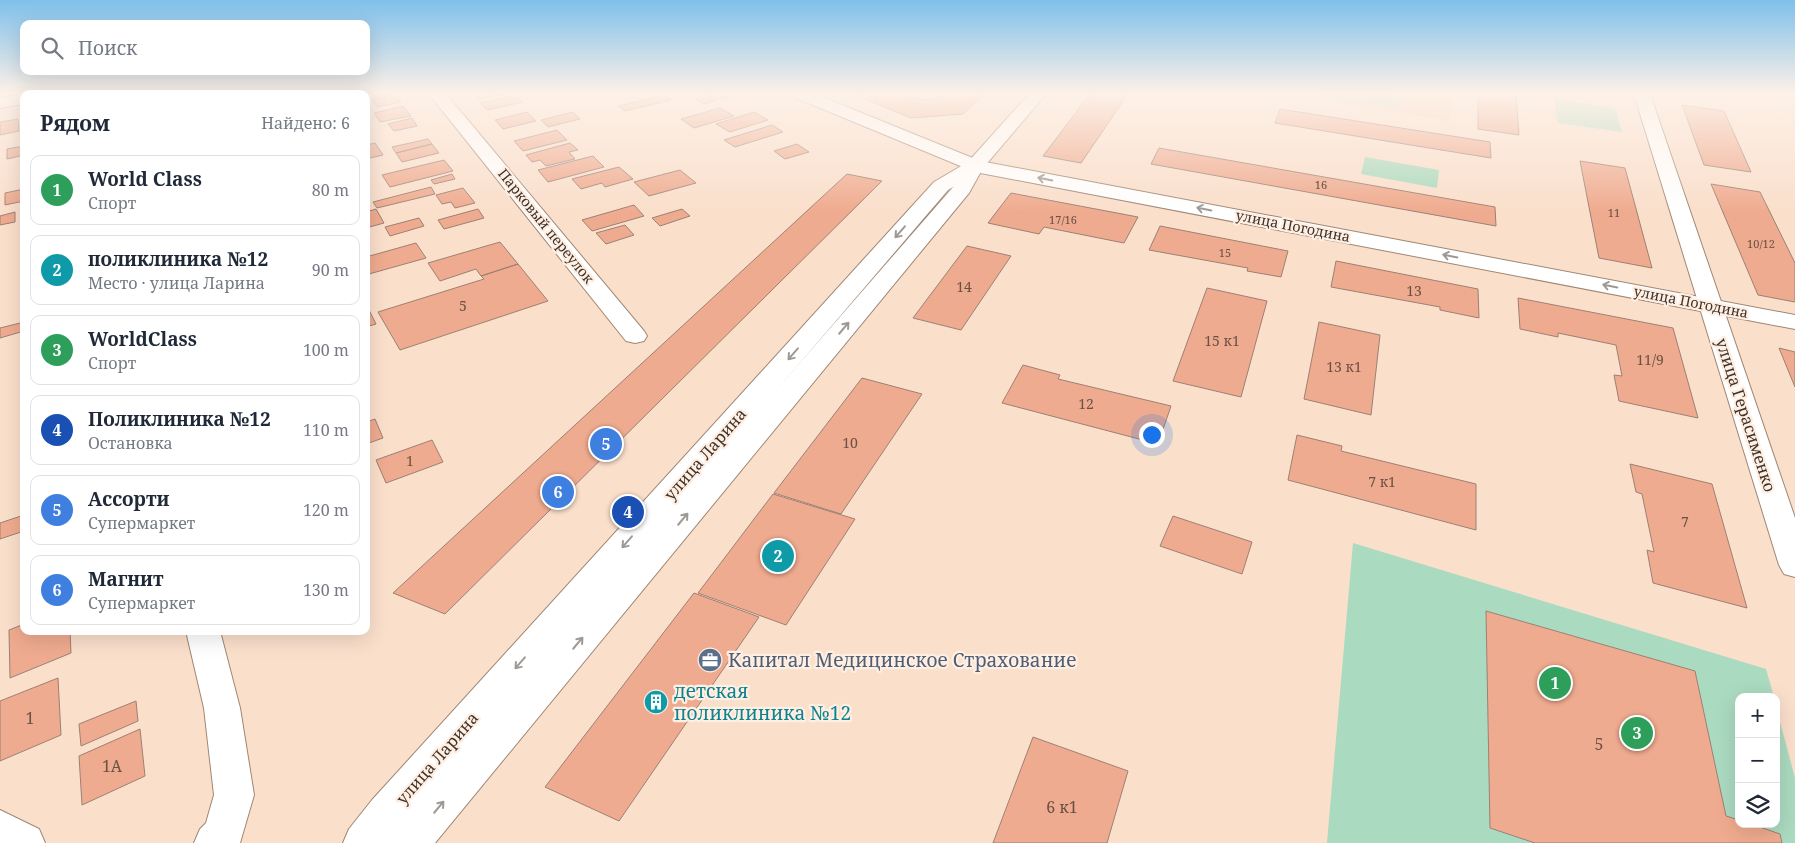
<!DOCTYPE html>
<html lang="ru">
<meta charset="utf-8">
<style>
body{margin:0;font-family:"Noto Serif",serif;background:#f2f2f3;color:#1f2937}
.controls{position:absolute;right:15px;bottom:15px;display:grid;overflow:hidden;border-radius:10px;box-shadow:0 5px 20px #0002}
.controls button{width:45px;height:45px;display:grid;place-items:center;padding:0;border:0;border-bottom:1px solid #e0e1e3;background:#fff;color:#1f2937;font:25px sans-serif}
.you{position:absolute;left:1151px;top:434px;width:18px;height:18px;margin:-12px;border:4px solid #fff;border-radius:50%;background:#1a73e8;box-shadow:0 0 0 8px #1a73e833}
.badge{display:grid;place-items:center;width:32px;height:32px;border-radius:50%;background:#db2777;color:#fff;font-size:16px;font-weight:700}
.pin{position:absolute;translate:-50% -50%;border:2px solid #fff;box-shadow:0 1px 5px #0006}
.list{margin:0;padding:0;list-style:none}
h2{display:flex;justify-content:space-between;align-items:center;height:65px;margin:0;padding:0 20px;font-size:21px}
h2 small{font-size:16px;font-weight:400;color:#747a83}
.list li{display:grid;grid-template-columns:32px 1fr auto;gap:15px;align-items:center;box-sizing:border-box;height:70px;margin:0 10px 10px;padding:0 10px;border:1px solid #e0e1e3;border-radius:10px}
.list b{display:block;font-size:19px;white-space:nowrap}
.list p{margin:0;font-size:16px;white-space:nowrap;color:#747a83}
.list em{font-size:16px;font-style:normal;color:#747a83}
.icon{flex:none;width:28px;height:28px;fill:none;stroke:currentColor;stroke-width:2;stroke-linecap:round;stroke-linejoin:round}
.map{position:relative;flex:none;width:1795px;height:843px;overflow:hidden}
.search{position:absolute;background:#fff;box-shadow:0 5px 20px #0002;left:20px;top:20px;width:350px;height:55px;display:flex;align-items:center;gap:12px;box-sizing:border-box;padding:0 18px;border-radius:10px;color:#747a83;font-size:19px}
.panel{position:absolute;background:#fff;box-shadow:0 5px 20px #0002;left:20px;top:90px;width:350px;height:545px;border-radius:10px}
.map>svg:first-child{display:block}
.built{fill:#f4d2b9}
.green{fill:#aadabf}
.building{fill:#efab8f;stroke:#9d8074}
.lines{fill:none;stroke-linecap:round;stroke-linejoin:round}
.minor-casing{stroke:#9f8774;stroke-width:2}
.tertiary-casing{stroke:#9f8774;stroke-width:2}
.secondary-casing{stroke:#9f8774;stroke-width:2}
.minor{fill:#fff;fill-rule:evenodd}
.tertiary{fill:#fff;fill-rule:evenodd}
.secondary{fill:#fff;fill-rule:evenodd}
.oneway{stroke:#9e9995}
.labels{text-anchor:middle;stroke-width:4.5;stroke-linejoin:round;paint-order:stroke}
.far-number-label{font-size:11px;fill:#6a5144}
.far-street-label{font-size:14px;fill:#3e332b;stroke:#ffeee2}
.number-label{font-size:14px;fill:#6a5144}
.street-label{font-size:16px;fill:#3e332b;stroke:#ffeee2}
.near-number-label{font-size:16px;fill:#6a5144}
.near-service-label{font-size:19px;fill:#4e5e75;stroke:#ffeee2;text-anchor:start}
.near-culture-label{font-size:19px;fill:#0d838f;stroke:#ffeee2;text-anchor:start}
</style>
<div class="map">
<svg width="1795" height="843" viewBox="0 0 1795 843">
<rect width="100%" height="100%" fill="#fadfcb"/>
<!-- built -->
<path class="built" d="M1278,94H1453L1450,121Z"/>
<!-- green -->
<path class="green" d="M1306,94H1399L1397,107Z
M1554,99L1615,108L1622,132L1558,123Z
M1365,157L1439,170L1437,188L1361,174Z
M1353,543L1766,669L1774,697H1739V824H1776V707L1795,778V843H1327Z"/>
<!-- building -->
<path class="building" d="M358,94H394L395,95L366,101V94Z
M474,94H505L479,99Z
M709,94H726L730,96L703,104L694,98Z
M853,94H906L922,100L936,99L943,94H984L963,114L911,118Z
M1090,94H1128L1081,163L1043,156Z
M1478,94H1516L1519,135L1478,129Z
M395,95L401,102L377,107L372,100Z
M516,95L523,102L487,110L480,103Z
M664,95L671,100L625,111L618,106Z
M1682,105L1724,111L1751,172L1704,165Z
M403,106L411,116L380,122L374,113Z
M720,108L734,116L694,128L681,119Z
M1280,109L1490,142L1491,158L1275,123Z
M527,112L536,121L503,129L495,120Z
M573,112L580,119L548,127L541,120Z
M754,112L768,120L730,132L716,124Z
M412,118L417,126L394,131L388,124Z
M18,119L19,131L0,135V122Z
M772,125L783,132L735,147L724,140Z
M557,130L567,140L523,151L514,141Z
M428,139L432,144L396,153L392,147Z
M375,143L383,155L366,159V145Z
M570,143L578,150L569,152L575,159L546,166L540,160L532,162L526,155Z
M432,144L439,153L402,162L396,153Z
M797,144L809,152L785,159L774,151Z
M24,146V155L7,159V149Z
M1159,148L1495,207L1496,226L1151,164Z
M593,156L604,167L548,182L538,170Z
M444,160L453,171L390,187L382,175Z
M1580,161L1625,168L1652,268L1599,258Z
M619,167L633,179L605,187L602,183L581,189L572,179Z
M680,170L696,183L649,196L634,182Z
M452,174L455,179L434,184L431,180Z
M847,174L882,181L445,614L393,593Z
M1711,184L1760,192L1795,263V302L1758,295Z
M431,187L435,194L377,208L373,202Z
M463,188L475,203L455,208L451,202L442,204L436,195Z
M24,189V201L5,205V193Z
M1011,193L1138,217L1124,243L1044,227L1039,234L988,223Z
M634,205L644,216L592,231L582,220Z
M376,209L384,223L366,228V212Z
M478,209L484,218L444,229L438,220Z
M682,209L690,216L660,226L652,218Z
M15,212V222L0,225V216Z
M419,218L424,226L390,236L385,227Z
M625,225L634,235L606,244L596,233Z
M1160,226L1288,251L1281,277L1247,271L1248,268L1149,250Z
M500,242L518,264L481,276L476,269L440,281L428,263Z
M416,243L426,258L369,274L366,269V257Z
M967,246L1011,256L961,330L913,318Z
M1336,261L1478,289L1479,318L1440,310V307L1331,287Z
M518,264L548,301L400,350L378,312L484,279L481,276Z
M1207,288L1267,301L1241,397L1173,381Z
M1518,298L1673,328L1698,418L1619,401L1614,375L1622,376L1616,345L1558,333V337L1520,329Z
M366,304L376,324L366,327Z
M24,322V331L0,338V328Z
M1319,322L1380,335L1371,415L1304,399Z
M1779,348L1795,352V387Z
M1023,365L1060,375L1058,379L1171,406L1158,444L1002,403Z
M862,378L922,394L841,514L774,493Z
M375,419L383,438L366,444V422Z
M1297,435L1342,446L1341,451L1476,484V530L1288,480Z
M432,440L443,462L386,483L376,460Z
M1630,464L1712,484L1747,608L1653,583L1647,550L1654,552L1642,494L1636,492Z
M773,494L855,519L786,625L698,593Z
M24,515V531L0,539V523Z
M1173,516L1252,542L1242,574L1160,546Z
M694,593L759,617L619,821L545,787Z
M1486,611L1695,671L1726,816L1739,820V824H1751L1780,834L1782,843H1535L1490,828Z
M24,624V631H70L71,653L10,678L9,630Z
M58,678L61,735L0,761V701Z
M136,701L138,721L81,746L79,724Z
M140,729L145,776L82,805L79,756Z
M1033,737L1128,771L1107,843H993Z"/>
<g class="lines">
<!-- minor casing -->
<g class="minor-casing">
<path id="minor" d="M24,94V104L0,108V98Z
M429,94H446L644,331L647,336L644,341L635,343L626,341Z
M1634,94H1650L1795,518V577L1784,574L1779,565Z
M975,160L982,162L985,166L982,170L948,190L389,843H343L349,829L372,800L934,182L968,162Z
M186,631H220L240,708L254,795L240,843H194L200,829L206,823L214,795L204,708Z"/>
</g>
<!-- tertiary casing -->
<g class="tertiary-casing">
<path id="tertiary" d="M794,94H815L980,161L1795,315V329L975,172L796,98Z
M0,810L39,829L45,843H0Z"/>
</g>
<!-- secondary casing -->
<g class="secondary-casing">
<path id="secondary" d="M1029,94H1046L983,168L969,193L435,843H385L391,829L402,819L954,186L968,162Z"/>
</g>
<!-- minor -->
<use href="#minor" class="minor"/>
<!-- tertiary -->
<use href="#tertiary" class="tertiary"/>
<!-- secondary -->
<use href="#secondary" class="secondary"/>
</g>
<!-- one-way arrows -->
<defs><path id="oneway-shaft" d="M-6 0H5M1.5-3L5.5 0L1.5 3" fill="none" stroke-width="1.6" stroke-linecap="round" stroke-linejoin="round" transform="scale(1.25)"/></defs>
<g class="oneway">
<use href="#oneway-shaft" transform="translate(1045 179) rotate(-169)"/>
<use href="#oneway-shaft" transform="translate(1204 209) rotate(-169)"/>
<use href="#oneway-shaft" transform="translate(900 232) rotate(131)"/>
<use href="#oneway-shaft" transform="translate(1450 256) rotate(-169)"/>
<use href="#oneway-shaft" transform="translate(1610 286) rotate(-169)"/>
<use href="#oneway-shaft" transform="translate(844 328) rotate(-50)"/>
<use href="#oneway-shaft" transform="translate(793 354) rotate(131)"/>
<use href="#oneway-shaft" transform="translate(683 519) rotate(-50)"/>
<use href="#oneway-shaft" transform="translate(627 542) rotate(131)"/>
<use href="#oneway-shaft" transform="translate(578 643) rotate(-50)"/>
<use href="#oneway-shaft" transform="translate(520 663) rotate(131)"/>
<use href="#oneway-shaft" transform="translate(439 807) rotate(-50)"/>
</g>
<!-- sky -->
<linearGradient id="sky" x2="0" y2="1"><stop stop-color="#7fc0eb"/><stop offset="0.44" stop-color="#fdf1e8"/><stop offset="1" stop-color="#fdf1e8" stop-opacity="0"/></linearGradient>
<rect width="1795" height="212" fill="url(#sky)"/>
<!-- icons -->
<defs>
<g id="office-disc" transform="scale(1.25)"><circle r="9.5" fill="#5c6f8a" stroke="#ffeee2"/><path d="M-6-3h4V-5.5h4V-3h4V5H-6ZM-1-4.5V-3h2v-1.5ZM-6 0V1H6V0Z" fill="#fff"/></g>
<g id="building-disc" transform="scale(1.25)"><circle r="9.5" fill="#0f9aa8" stroke="#ffeee2"/><path d="M-4-6H4V6H1V3H-1V6H-4ZM-2.5-4.3h1.7v1.8h-1.7ZM.8-4.3h1.7v1.8H.8ZM-2.5-1h1.7V.8h-1.7ZM.8-1h1.7V.8H.8Z" fill="#fff"/></g>
</defs>
<g fill-rule="evenodd">
<use href="#office-disc" x="710" y="660"/>
<use href="#building-disc" x="656" y="702"/>
</g>
<g class="labels">
<!-- far-number labels -->
<g class="far-number-label">
<text x="1321" y="189">16</text>
<text x="1614" y="217">11</text>
<text x="1063" y="224">17/16</text>
<text x="1761" y="248">10/12</text>
<text x="1225" y="257">15</text>
</g>
<!-- far-street labels -->
<g class="far-street-label">
<text transform="translate(546 226) rotate(51)" y="5">Парковый переулок</text>
<text transform="translate(1293 226) rotate(11)" y="5">улица Погодина</text>
<text transform="translate(1691 302) rotate(11)" y="5">улица Погодина</text>
</g>
<!-- number labels -->
<g class="number-label">
<text x="964" y="292">14</text>
<text x="1414" y="296">13</text>
<text x="463" y="311">5</text>
<text x="1222" y="346">15 к1</text>
<text x="1650" y="365">11/9</text>
<text x="1344" y="372">13 к1</text>
<text x="1086" y="409">12</text>
<text x="850" y="448">10</text>
<text x="410" y="466">1</text>
<text x="1382" y="487">7 к1</text>
<text x="1685" y="527">7</text>
</g>
<!-- street labels -->
<g class="street-label">
<text transform="translate(1746 415) rotate(72)" y="6">улица Герасименко</text>
<text transform="translate(705 454) rotate(-49)" y="6">улица Ларина</text>
<text transform="translate(437 758) rotate(-49)" y="6">улица Ларина</text>
</g>
<!-- near-number labels -->
<g class="near-number-label">
<text x="30" y="724">1</text>
<text x="1599" y="750">5</text>
<text x="112" y="772">1А</text>
<text x="1062" y="813">6 к1</text>
</g>
<!-- near-service labels -->
<g class="near-service-label">
<text x="728" y="667">Капитал Медицинское Страхование</text>
</g>
<!-- near-culture labels -->
<g class="near-culture-label">
<text x="674" y="698">детская<tspan x="674" dy="22">поликлиника №12</tspan></text>
</g>
</g>
</svg>
<div class="controls">
<button>+</button>
<button>−</button>
<button><svg class="icon" aria-label="layers" viewBox="0 0 24 24"><path d="M12 4l9 5-9 5-9-5zM3 14l9 5 9-5"/></svg></button>
</div>
<div class="you"></div>
<div class="pin badge" style="left:1555px;top:683px;background:#2e9e5b">1</div>
<div class="pin badge" style="left:778px;top:556px;background:#0f9aa8">2</div>
<div class="pin badge" style="left:1637px;top:733px;background:#2e9e5b">3</div>
<div class="pin badge" style="left:628px;top:512px;background:#1a4fb4">4</div>
<div class="pin badge" style="left:606px;top:444px;background:#3f7fe0">5</div>
<div class="pin badge" style="left:558px;top:492px;background:#3f7fe0">6</div>
<div class="search"><svg class="icon" aria-label="search" viewBox="0 0 24 24"><circle cx="10" cy="10" r="6"/><path d="M15 15l6 6"/></svg>Поиск</div>
<section class="panel">
<h2>Рядом<small>Найдено: 6</small></h2>
<ul class="list">
<li><span class="badge" style="background:#2e9e5b">1</span><div><b>World Class</b><p>Спорт</p></div><em>80 m</em></li>
<li><span class="badge" style="background:#0f9aa8">2</span><div><b>поликлиника №12</b><p>Место · улица Ларина</p></div><em>90 m</em></li>
<li><span class="badge" style="background:#2e9e5b">3</span><div><b>WorldClass</b><p>Спорт</p></div><em>100 m</em></li>
<li><span class="badge" style="background:#1a4fb4">4</span><div><b>Поликлиника №12</b><p>Остановка</p></div><em>110 m</em></li>
<li><span class="badge" style="background:#3f7fe0">5</span><div><b>Ассорти</b><p>Супермаркет</p></div><em>120 m</em></li>
<li><span class="badge" style="background:#3f7fe0">6</span><div><b>Магнит</b><p>Супермаркет</p></div><em>130 m</em></li>
</ul>
</section>
</div>
